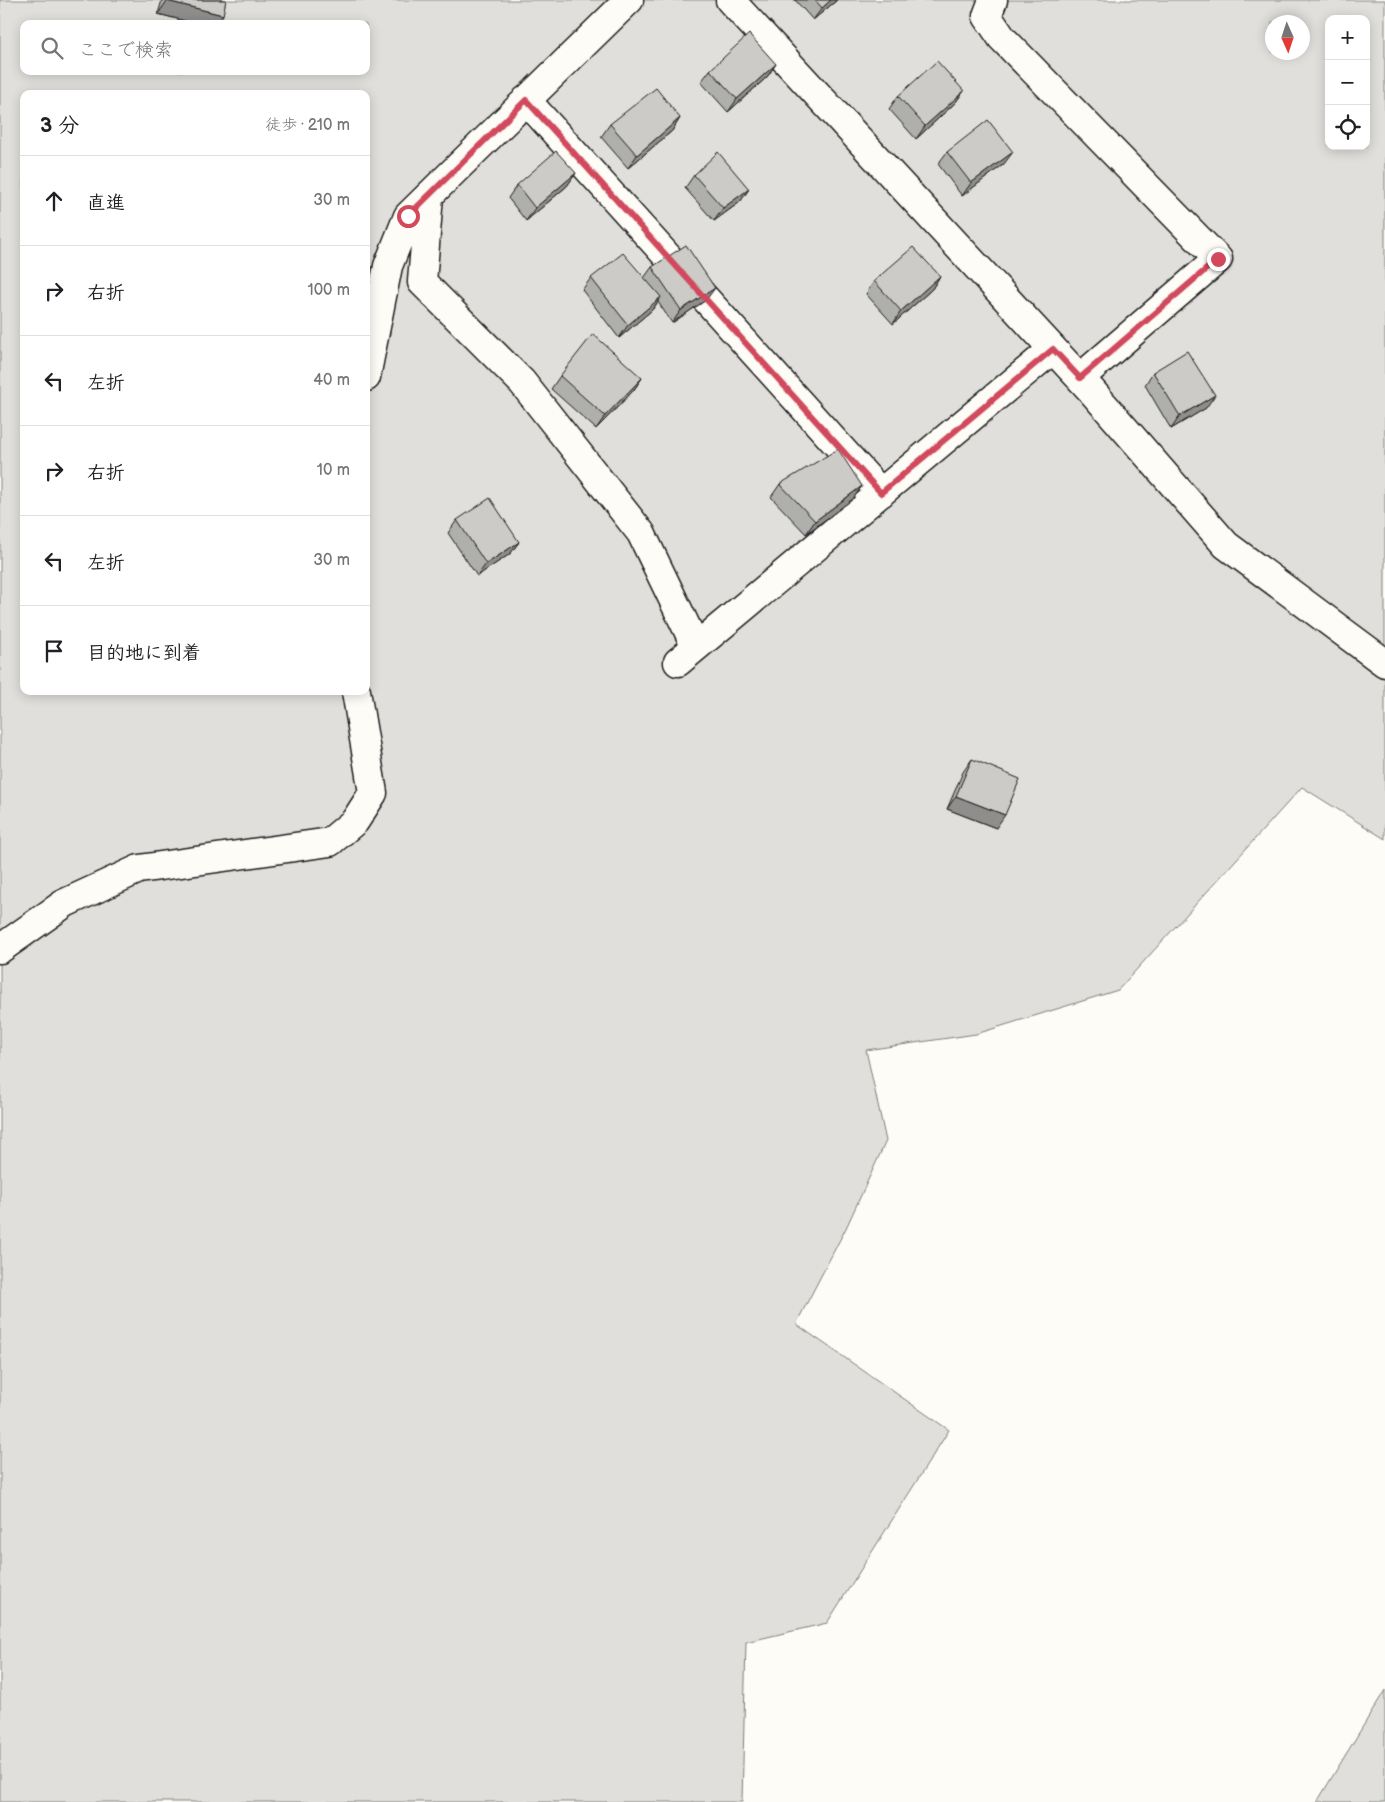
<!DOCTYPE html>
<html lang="ja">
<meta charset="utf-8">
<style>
body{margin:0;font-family:"Balsamiq Sans","Klee One",sans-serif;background:#f2f2f2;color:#202124}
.controls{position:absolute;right:15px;top:15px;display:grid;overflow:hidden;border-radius:10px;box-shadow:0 2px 12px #0003}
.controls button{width:45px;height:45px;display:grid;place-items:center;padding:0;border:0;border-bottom:1px solid #e0e0e0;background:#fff;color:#202124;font:25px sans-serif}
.compass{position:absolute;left:1265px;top:15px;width:45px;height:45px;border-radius:50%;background:#fff;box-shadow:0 2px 12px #0003;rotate:177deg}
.stop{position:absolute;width:15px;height:15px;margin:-11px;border:4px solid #d1495b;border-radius:50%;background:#fff}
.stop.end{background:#d1495b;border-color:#fff;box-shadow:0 1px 5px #0008}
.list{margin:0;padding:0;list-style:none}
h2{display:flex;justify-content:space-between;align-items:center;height:65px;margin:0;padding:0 20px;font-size:21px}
h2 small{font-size:16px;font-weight:400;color:#757577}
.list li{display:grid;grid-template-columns:32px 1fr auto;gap:15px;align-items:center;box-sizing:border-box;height:90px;padding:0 20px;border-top:1px solid #e0e0e0}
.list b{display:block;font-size:19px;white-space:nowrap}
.list em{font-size:16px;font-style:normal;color:#757577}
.icon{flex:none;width:28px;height:28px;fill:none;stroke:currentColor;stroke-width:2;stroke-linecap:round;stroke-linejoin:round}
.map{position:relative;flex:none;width:1385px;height:1802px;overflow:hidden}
.search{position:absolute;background:#fff;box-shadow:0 2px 12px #0003;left:20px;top:20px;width:350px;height:55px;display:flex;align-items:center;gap:12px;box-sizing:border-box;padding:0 18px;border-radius:10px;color:#757577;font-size:19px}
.panel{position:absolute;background:#fff;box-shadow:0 2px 12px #0003;left:20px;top:90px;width:350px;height:605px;border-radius:10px}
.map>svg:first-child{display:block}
.green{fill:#e0dfdb;stroke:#7e7e7c;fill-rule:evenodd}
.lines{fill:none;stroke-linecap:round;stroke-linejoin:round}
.minor-casing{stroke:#1c1c1c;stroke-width:31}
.minor{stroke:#fdfcf7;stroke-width:28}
.wall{fill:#afafac;stroke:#1c1c1c}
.shaded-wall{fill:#8f8e8c;stroke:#1c1c1c}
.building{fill:#cccbc8;stroke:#1c1c1c}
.route{stroke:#d1495b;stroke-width:6}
</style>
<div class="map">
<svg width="1385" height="1802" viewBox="0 0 1385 1802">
<rect width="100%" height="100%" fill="#fdfcf7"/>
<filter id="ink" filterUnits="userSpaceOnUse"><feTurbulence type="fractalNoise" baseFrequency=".02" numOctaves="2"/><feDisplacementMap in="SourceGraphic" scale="10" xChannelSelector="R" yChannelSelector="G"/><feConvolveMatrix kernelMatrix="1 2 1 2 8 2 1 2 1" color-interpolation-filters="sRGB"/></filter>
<g filter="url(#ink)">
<!-- green -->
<path class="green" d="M0,0H1385V839L1302,787L1118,990L976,1034L866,1050L886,1141L846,1228L796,1324L949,1430L827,1623L746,1642L742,1802H0ZM1329,19H1366V146H1329ZM1272,22H1302V52H1272ZM24,24H366V71H24ZM24,94H366V691H24Z
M1385,1690V1802H1317Z"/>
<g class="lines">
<!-- minor casing -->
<g class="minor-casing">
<path id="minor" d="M730,0L1090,389L1226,545L1385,663
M993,0L987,16L1002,38L1218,259L1080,378
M526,100L881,493
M429,196L422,282L522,382L641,533L696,647
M366,377L388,266L408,216L629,0
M678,662L1053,349
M0,949L65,903L139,869L330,842L355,821L373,793L356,691"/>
</g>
<!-- minor -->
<use href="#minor" class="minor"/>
</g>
<!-- wall -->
<path class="wall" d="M162,0H226L217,24H197L158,14Z
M795,0H837L813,20Z
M776,64L767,77L728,112L701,82L710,70Z
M964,91L955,103L916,139L889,109L898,96Z
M680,118L672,131L628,168L601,137L610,124Z
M947,152L1004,164L962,196L938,164Z
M576,173L567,186L526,221L508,198L517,185Z
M694,175L749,189L740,202L714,221L685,188Z
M652,267L706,300L672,323L658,302L652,310L619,338L582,290L591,278H644Z
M940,276L932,289L893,324L866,294L874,281Z
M1153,372L1206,408L1171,429L1145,385Z
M560,376L642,378L633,391L596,429L551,389Z
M780,484L862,486L853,499L806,534L771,497Z
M457,520L519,542L510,554L477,576L448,533Z
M972,759L996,828L947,809L963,772Z"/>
<!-- shaded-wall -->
<path class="shaded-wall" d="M831,0H837L813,20L822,8Z
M167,1L223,15L217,24H197L158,14Z
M776,64L767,77L728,112L737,99Z
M964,91L955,103L916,139L925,126Z
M680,118L672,131L628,168L637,155Z
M1013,152L1004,164L962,196L971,183Z
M576,173L567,186L526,221L535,208Z
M749,189L740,202L714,221L723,208Z
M940,276L932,289L893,324L901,311Z
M715,288L706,300L672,323L681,310Z
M661,297L652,310L619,338L628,325Z
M642,378L633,391L596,429L605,416Z
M1215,395L1206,408L1171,429L1180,416Z
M862,486L853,499L806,534L815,521Z
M519,542L510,554L477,576L486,564Z
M956,796L1005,815L996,828L947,809Z"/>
<!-- building -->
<path class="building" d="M167,0H226L223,15L167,1Z
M815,0H831L822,8Z
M749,34L776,64L737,99L710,70Z
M937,61L964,91L925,126L898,96Z
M656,88L680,118L637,155L610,124Z
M988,120L1013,152L971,183L947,152Z
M556,151L576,173L535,208L517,185Z
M718,152L749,189L723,208L694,175Z
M686,245L715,288L681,310L652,267Z
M913,247L940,276L901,311L874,281Z
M623,253L661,297L628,325L591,278Z
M593,334L642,378L605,416L560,376Z
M1187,351L1215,395L1180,416L1153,372Z
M838,449L862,486L815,521L780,484Z
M490,498L519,542L486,564L457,520Z
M972,759L1020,779L1005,815L956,796Z"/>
</g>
<g class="lines" filter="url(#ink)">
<!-- route -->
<path class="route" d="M408,216L526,100L881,493L1053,349L1080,378L1218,259"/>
</g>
</svg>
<div class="controls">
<button>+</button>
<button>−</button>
<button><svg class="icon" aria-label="locate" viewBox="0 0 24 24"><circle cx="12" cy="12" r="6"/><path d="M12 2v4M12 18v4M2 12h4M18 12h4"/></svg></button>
</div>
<svg class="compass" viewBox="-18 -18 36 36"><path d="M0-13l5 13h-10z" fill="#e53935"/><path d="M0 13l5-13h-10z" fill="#757577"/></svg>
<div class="stop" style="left:408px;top:216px"></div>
<div class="stop end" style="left:1218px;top:259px"></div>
<div class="search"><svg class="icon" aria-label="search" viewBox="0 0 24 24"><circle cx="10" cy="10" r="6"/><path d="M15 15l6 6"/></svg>ここで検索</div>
<section class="panel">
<h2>3 分<small>徒歩 · 210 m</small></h2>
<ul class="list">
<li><svg class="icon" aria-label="ahead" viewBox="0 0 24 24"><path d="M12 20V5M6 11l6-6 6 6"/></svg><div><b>直進</b></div><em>30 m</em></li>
<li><svg class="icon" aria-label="right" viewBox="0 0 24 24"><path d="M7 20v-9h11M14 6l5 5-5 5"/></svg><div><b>右折</b></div><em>100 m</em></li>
<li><svg class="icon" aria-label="left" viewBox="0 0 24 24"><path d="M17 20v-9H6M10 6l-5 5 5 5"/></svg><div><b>左折</b></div><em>40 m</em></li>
<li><svg class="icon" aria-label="right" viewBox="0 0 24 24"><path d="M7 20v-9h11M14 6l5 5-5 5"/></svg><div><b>右折</b></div><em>10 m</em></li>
<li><svg class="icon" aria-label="left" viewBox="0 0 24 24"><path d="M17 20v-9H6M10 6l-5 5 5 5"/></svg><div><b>左折</b></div><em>30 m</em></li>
<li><svg class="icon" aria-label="arrive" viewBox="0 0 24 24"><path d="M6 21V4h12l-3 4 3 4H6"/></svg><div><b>目的地に到着</b></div></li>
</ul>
</section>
</div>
